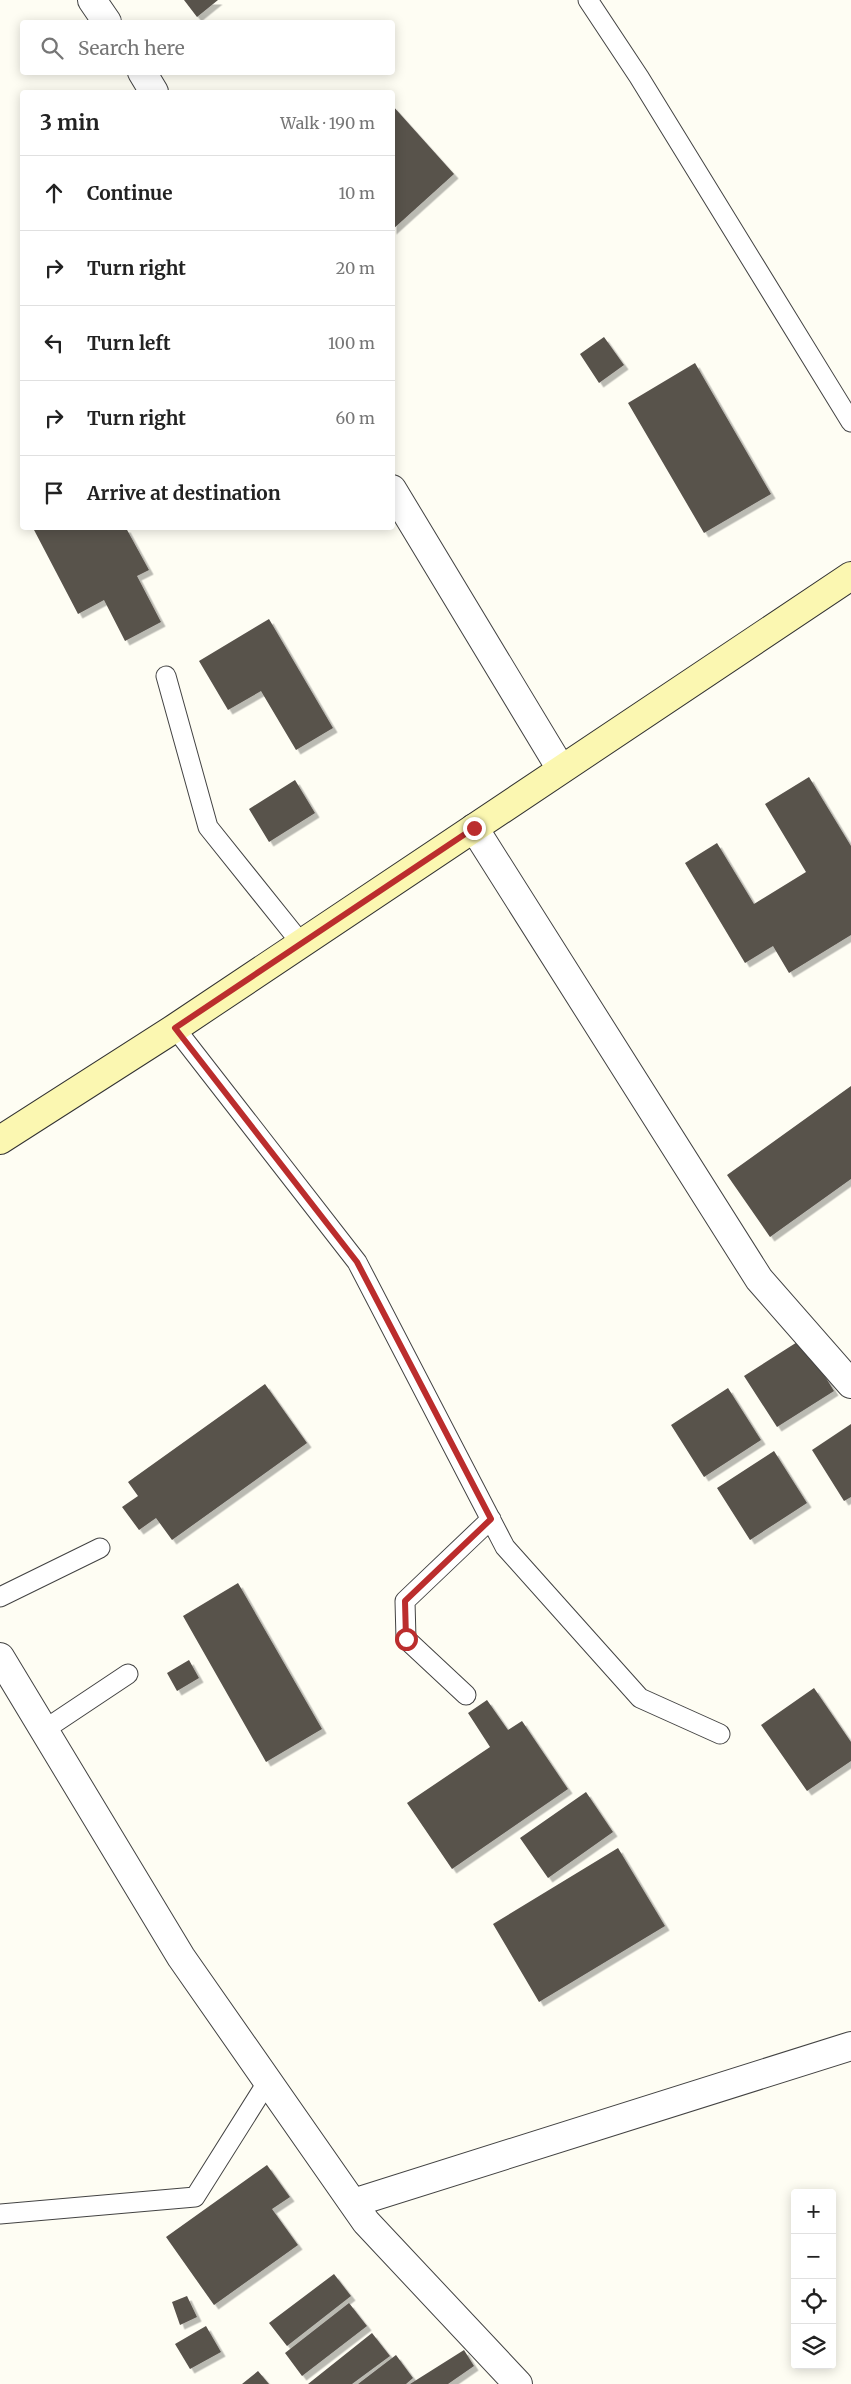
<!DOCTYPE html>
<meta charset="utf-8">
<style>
body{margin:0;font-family:Merriweather,serif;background:#f2f2f2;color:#222}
.controls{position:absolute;right:15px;bottom:15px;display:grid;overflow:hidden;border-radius:5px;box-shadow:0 2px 12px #0003}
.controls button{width:45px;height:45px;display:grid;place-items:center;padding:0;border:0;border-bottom:1px solid #e0e0e0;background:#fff;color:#222;font:25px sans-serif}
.stop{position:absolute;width:15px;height:15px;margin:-11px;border:4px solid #bb2d2d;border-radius:50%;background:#fff}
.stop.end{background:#bb2d2d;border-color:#fff;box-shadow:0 1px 5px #0008}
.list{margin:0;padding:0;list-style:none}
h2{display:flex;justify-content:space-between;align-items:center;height:65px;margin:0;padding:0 20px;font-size:21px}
h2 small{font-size:16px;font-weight:400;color:#767676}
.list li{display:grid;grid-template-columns:32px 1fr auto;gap:15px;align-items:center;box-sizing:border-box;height:75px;padding:0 20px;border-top:1px solid #e0e0e0}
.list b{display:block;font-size:19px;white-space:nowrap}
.list em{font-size:16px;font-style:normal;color:#767676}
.icon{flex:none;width:28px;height:28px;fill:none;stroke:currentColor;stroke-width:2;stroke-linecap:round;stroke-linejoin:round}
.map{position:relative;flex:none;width:851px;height:2384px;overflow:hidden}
.search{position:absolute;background:#fff;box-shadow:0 2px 12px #0003;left:20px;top:20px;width:375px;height:55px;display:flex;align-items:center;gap:12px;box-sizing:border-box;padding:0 18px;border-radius:5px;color:#767676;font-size:19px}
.panel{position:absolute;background:#fff;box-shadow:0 2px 12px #0003;left:20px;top:90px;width:375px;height:440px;border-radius:5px}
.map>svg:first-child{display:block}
.building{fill:#58524c;filter:url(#shadow)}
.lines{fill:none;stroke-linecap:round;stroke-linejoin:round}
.lane-casing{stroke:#434343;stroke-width:21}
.street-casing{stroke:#434343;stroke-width:30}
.secondary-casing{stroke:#323232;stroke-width:30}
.lane{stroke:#fff;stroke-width:19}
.street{stroke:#fff;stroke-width:28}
.secondary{stroke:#fbf7b1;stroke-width:28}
.route{stroke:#bb2d2d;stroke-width:6}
</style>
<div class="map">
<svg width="851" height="2384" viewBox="0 0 851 2384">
<defs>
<filter id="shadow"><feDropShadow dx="4.5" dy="4.5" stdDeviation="0" flood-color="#0004"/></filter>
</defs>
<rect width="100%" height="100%" fill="#fefdf3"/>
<!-- building -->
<path class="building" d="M184,0H218L197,17Z
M392,105L454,174L392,230Z
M604,337L624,365L599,383L580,354Z
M695,363L771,494L704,533L628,403Z
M33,528H126L149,570L137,576L161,622L125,641L104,600L78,614Z
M269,619L333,728L296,750L261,691L228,710L199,661Z
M809,777L851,846V935L789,973L773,946L745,963L685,863L717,843L754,904L806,872L765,804Z
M295,780L315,813L269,842L249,809Z
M851,1086V1179L770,1237L727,1175Z
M802,1339L834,1391L777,1427L744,1376Z
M265,1384L307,1443L172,1540L156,1518L139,1530L122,1507L138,1496L128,1482Z
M728,1388L761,1440L704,1477L671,1425Z
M851,1424V1497L844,1501L812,1450Z
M774,1451L807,1503L750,1540L717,1488Z
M238,1583L322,1729L266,1762L183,1616Z
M189,1660L199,1678L177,1691L167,1673Z
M814,1688L851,1742V1761L807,1791L761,1725Z
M487,1700L508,1730L522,1721L568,1789L452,1869L407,1803L490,1747L468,1713Z
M586,1792L613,1832L548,1878L520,1838Z
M618,1848L665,1926L539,2002L493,1924Z
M267,2165L290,2197L272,2209L298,2245L214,2305L166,2237Z
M334,2274L351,2296L287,2346L269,2323Z
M187,2296L197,2317L180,2325L172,2302Z
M349,2303L367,2326L302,2376L285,2353Z
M206,2326L221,2352L190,2369L175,2344Z
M372,2333L390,2356L352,2384H308Z
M464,2350L474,2366L448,2384H410Z
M396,2355L413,2378L406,2384H358Z
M258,2371L269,2384H242Z"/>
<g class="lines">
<!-- lane casing -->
<g class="lane-casing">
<path id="lane" d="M588,0L639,77L851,422
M166,676L208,827L301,943
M175,1028L357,1262L505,1547L640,1698L720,1734
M0,1597L100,1548
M466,1695L406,1639L405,1601L491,1519
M44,1730L128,1674
M0,2214L195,2197L268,2081"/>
</g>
<!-- street casing -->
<g class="street-casing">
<path id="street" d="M92,0L107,22
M142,72L154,92
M392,489L561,769
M474,828L759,1279L851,1384
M0,1657L181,1957L366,2222L518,2384
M353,2203L851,2046"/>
</g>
<!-- secondary casing -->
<g class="secondary-casing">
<path id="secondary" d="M0,1140L175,1028L851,576"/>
</g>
<!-- lane -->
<use href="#lane" class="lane"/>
<!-- street -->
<use href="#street" class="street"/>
<!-- secondary -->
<use href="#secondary" class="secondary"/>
</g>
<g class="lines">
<!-- route -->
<path class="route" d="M406,1639L405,1601L491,1519L357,1262L175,1028L474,828"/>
</g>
</svg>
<div class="controls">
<button>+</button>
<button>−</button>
<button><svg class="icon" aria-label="locate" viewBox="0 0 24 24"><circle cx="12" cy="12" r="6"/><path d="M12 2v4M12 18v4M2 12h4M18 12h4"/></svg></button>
<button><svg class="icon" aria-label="layers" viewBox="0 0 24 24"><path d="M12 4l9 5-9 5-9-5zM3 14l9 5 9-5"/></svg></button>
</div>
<div class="stop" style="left:406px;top:1639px"></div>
<div class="stop end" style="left:474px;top:828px"></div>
<div class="search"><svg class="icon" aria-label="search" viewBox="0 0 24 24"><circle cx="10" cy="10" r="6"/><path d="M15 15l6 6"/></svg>Search here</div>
<section class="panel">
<h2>3 min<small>Walk · 190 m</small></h2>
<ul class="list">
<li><svg class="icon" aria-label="ahead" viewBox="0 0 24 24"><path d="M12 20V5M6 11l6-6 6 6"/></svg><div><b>Continue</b></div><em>10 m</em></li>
<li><svg class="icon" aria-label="right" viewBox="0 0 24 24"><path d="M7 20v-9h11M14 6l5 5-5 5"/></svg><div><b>Turn right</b></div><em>20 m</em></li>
<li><svg class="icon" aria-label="left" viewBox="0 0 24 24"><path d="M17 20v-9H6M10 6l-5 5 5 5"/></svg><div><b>Turn left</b></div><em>100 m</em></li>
<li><svg class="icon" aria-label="right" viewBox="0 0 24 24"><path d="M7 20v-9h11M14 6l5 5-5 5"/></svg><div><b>Turn right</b></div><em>60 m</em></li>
<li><svg class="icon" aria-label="arrive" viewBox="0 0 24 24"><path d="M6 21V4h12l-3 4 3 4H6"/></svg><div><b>Arrive at destination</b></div></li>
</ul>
</section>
</div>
